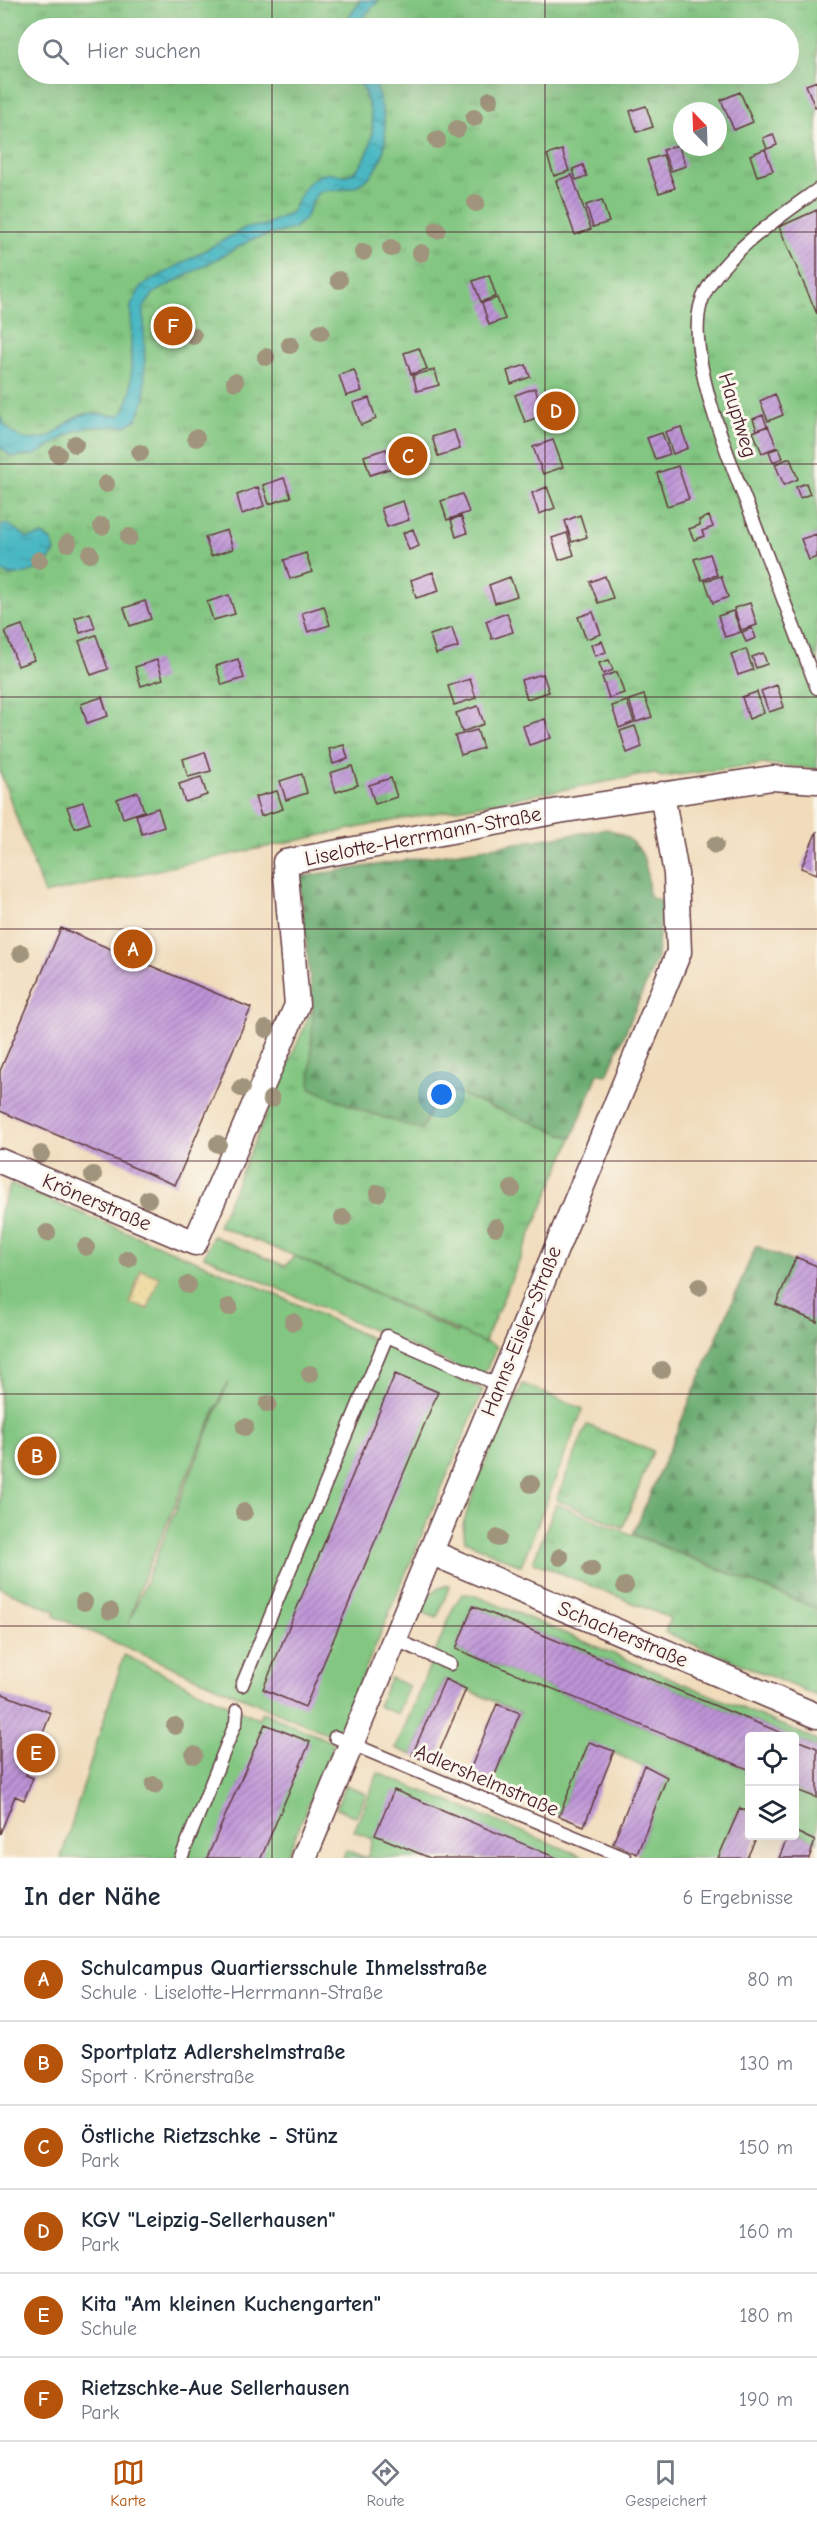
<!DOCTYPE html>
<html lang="de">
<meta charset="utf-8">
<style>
body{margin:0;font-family:"Comic Neue",sans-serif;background:#f6f6f7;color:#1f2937}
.controls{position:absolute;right:18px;bottom:18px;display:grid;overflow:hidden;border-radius:6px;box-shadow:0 6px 24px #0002}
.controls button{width:54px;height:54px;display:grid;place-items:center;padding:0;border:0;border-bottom:2px solid #e0e1e3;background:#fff;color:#1f2937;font:30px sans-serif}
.compass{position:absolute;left:673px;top:102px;width:54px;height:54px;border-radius:50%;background:#fff;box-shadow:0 6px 24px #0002;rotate:337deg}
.you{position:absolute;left:442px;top:1095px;width:21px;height:21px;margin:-15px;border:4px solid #fff;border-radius:50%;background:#1a73e8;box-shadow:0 0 0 9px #1a73e833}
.badge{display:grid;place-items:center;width:39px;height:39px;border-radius:50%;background:#b45309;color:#fff;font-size:20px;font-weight:700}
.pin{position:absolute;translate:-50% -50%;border:3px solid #fff;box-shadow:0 2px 6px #0006}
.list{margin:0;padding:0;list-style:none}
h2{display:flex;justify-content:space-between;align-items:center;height:78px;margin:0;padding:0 24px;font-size:26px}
h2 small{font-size:20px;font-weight:400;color:#747a83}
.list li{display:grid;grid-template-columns:39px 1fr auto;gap:18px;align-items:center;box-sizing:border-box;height:84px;padding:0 24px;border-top:2px solid #e0e1e3}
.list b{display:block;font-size:22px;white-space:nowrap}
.list p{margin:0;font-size:20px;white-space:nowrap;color:#747a83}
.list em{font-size:20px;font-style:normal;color:#747a83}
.icon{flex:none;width:33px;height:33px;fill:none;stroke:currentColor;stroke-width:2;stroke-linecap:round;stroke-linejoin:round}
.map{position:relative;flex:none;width:817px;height:1858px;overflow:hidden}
.search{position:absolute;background:#fff;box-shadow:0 6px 24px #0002;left:18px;right:18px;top:18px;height:66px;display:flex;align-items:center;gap:15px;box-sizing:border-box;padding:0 21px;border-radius:33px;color:#747a83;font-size:22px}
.sheet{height:582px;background:#fff}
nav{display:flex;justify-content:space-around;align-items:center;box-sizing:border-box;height:84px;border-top:2px solid #e0e1e3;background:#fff;font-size:16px;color:#747a83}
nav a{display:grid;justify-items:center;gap:3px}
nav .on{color:#b45309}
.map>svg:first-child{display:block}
.green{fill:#82c681;stroke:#667256;stroke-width:1.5;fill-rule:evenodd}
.forest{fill:url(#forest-firs);stroke:#5a654d;stroke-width:1.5}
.sand{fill:url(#sand-dots);stroke:#9c7c64;stroke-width:1.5}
.park{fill:url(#park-tufts);stroke:#667256;stroke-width:1.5;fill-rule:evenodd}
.water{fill:url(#water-ripples);stroke:#4a6c77;stroke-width:1.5}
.building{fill:url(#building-hatch)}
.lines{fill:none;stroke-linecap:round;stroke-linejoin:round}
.lane-casing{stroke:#633b41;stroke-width:15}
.street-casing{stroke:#633b41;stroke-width:27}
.lane{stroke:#fff;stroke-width:12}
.street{stroke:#fff;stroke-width:24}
.tree{fill:#a0947c}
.grid{fill:none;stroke:#4a1f2b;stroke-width:1.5;stroke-opacity:0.55}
.labels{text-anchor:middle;stroke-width:6;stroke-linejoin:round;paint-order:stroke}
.street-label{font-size:21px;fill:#4a1f2b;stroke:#fbf7ec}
</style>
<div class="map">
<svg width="817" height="1858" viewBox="0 0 817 1858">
<defs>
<pattern id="forest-firs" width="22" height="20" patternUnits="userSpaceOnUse" patternTransform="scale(1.5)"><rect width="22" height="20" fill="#69ab6f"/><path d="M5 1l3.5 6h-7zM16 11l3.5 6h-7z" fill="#588b5b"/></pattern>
<pattern id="sand-dots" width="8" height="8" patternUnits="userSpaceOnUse" patternTransform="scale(1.5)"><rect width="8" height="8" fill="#eeda9e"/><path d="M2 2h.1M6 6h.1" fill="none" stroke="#cebb88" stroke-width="1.8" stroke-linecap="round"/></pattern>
<pattern id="park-tufts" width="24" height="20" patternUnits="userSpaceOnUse" patternTransform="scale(1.5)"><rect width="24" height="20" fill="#82c681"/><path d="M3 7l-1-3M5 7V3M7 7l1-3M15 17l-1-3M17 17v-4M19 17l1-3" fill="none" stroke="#6ca06a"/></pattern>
<pattern id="water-ripples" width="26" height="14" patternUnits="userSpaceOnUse" patternTransform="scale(1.5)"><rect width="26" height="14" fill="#4ab8c3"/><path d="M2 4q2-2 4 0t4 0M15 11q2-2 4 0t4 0" fill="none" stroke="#40959f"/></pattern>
<pattern id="building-hatch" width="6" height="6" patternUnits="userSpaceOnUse" patternTransform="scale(1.5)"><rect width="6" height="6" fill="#be94d7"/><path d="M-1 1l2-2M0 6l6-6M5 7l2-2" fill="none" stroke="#9c78af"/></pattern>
</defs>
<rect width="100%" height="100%" fill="#fbf7ec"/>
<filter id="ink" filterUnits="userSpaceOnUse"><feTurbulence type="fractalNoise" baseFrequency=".0167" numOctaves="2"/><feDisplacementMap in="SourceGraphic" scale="12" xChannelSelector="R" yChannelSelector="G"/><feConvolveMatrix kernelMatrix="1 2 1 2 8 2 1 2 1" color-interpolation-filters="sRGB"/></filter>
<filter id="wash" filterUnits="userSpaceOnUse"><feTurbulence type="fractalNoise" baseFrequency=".008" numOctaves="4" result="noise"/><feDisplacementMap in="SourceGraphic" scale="24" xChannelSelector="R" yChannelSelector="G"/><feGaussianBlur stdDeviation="1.35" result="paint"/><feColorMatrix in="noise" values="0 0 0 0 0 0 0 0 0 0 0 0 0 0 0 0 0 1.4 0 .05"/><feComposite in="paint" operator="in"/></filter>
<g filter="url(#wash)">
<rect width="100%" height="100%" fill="#f0dcbb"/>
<!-- green -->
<path class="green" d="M11,1184L266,1290L483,1390L342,1725L328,1734L54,1616L55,1611L0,1588V1211ZM227,1383H228L128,1625L141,1584Z
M213,1236L285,1266L295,1256L457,1333V1328L497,1347L482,1378L204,1256Z
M523,1384L583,1409L521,1566L465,1541L463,1524L480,1473Z
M450,1585L437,1618L419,1611C424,1598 435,1587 450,1585Z
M463,1594L474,1595L817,1740V1748L795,1739L794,1736H789L473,1606L456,1649L749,1770V1812L739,1808L718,1858H647L637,1854L667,1777L590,1742L559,1816L490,1787L520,1713L444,1679L412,1755L396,1748L455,1604Z
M124,1655L258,1719L262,1712L334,1743L286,1858H61Z
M390,1678L409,1686L397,1714L378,1706Z
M378,1773L587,1858H343L346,1850L367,1858L373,1839L354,1831Z
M346,1785L366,1794L356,1817L336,1808Z
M794,1789L817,1798V1842L795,1831Z"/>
<!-- forest -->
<path class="forest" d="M607,829C646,841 647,861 649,897L662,901L657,958L607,1075L598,1074L572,1138L440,1087L422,1130L360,1110L310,1088L313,1007L299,877Z
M756,1246L817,1272V1609L633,1534Z"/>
<!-- sand -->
<path class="sand" d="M141,1270L159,1277L148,1309L130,1303Z"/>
<!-- park -->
<path class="park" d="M0,0H817V769L765,764L661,777L654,773L375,824L44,894L0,771ZM28,28H788V74H28ZM682,111H718V147H682Z
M313,1007L310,1088L360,1110L422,1130L440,1087L572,1138L484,1343L295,1256L218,1226Z
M587,1425L653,1451L623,1527L556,1500Z
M556,1504L817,1609V1696L665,1632L670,1618L533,1562Z"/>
<!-- water -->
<path class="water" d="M361,0H379L357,24V28H341Z
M357,74H372C384,109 400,162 358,185C348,191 332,190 321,191L313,200L305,219L293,229L253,239L154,293L144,307L145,398L137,419L126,426L91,427L75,431L35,455L12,457L0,447V416C10,437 27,445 50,436C62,431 68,419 82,415C93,412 107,415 119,416L125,410L131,391V306L141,286L245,228L265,225L292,212C299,196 310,171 332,173C339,174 343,177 350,174C356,172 362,163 365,158C381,129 368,101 357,74Z
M8,524L28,538L42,535L52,541L55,552C44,569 29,574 10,576L0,570V526Z"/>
<g id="blocks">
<!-- building -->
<path class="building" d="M817,81V106L815,107L806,85Z
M740,92L753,122L734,130L721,100Z
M646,106L653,127L637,132L630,111Z
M773,134L777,145L767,149L763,138Z
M678,145L686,166L671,171L663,150Z
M765,149L773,171L757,176L750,155Z
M562,150L569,171L554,176L547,155Z
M663,155L675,188L659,193L647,160Z
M583,165L587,176L576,180L573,169Z
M572,175L591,229L575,235L556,181Z
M602,200L609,222L593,227L586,205Z
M817,210V314L779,227Z
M489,275L496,296L481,302L473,281Z
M497,298L505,319L489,325L482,303Z
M419,348L427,369L411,374L404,353Z
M526,365L530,377L511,384L507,371Z
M354,370L362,391L346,396L339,375Z
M435,370L439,385L417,391L413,375Z
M535,388L544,415L525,422L515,395Z
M775,394L783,415L768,421L760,401Z
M369,398L376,419L361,425L353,403Z
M763,415L767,426L757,430L753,419Z
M768,426L777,447L762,453L753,432Z
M681,427L688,448L673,454L665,432Z
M454,430L460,449L438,456L432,437Z
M662,433L670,454L655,459L647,438Z
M553,440L563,467L543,474L533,447Z
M779,448L783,458L773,462L769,451Z
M386,449L392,468L370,475L364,456Z
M790,458L798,479L784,485L775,464Z
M678,466L689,499L667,506L657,473Z
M284,478L291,497L269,504L263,485Z
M806,483L810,494L800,498L796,487Z
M258,487L264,506L242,514L237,495Z
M547,487L555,508L539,514L532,493Z
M462,494L469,512L447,520L441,501Z
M403,501L409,520L387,527L381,508Z
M580,515L587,537L572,542L565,521Z
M461,516L467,533L456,537L451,520Z
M709,516L713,527L702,531L704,536L694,540L689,529L700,525L699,520Z
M413,529L419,546L409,550L403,533Z
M227,530L233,549L211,556L205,537Z
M567,533L574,555L559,560L552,538Z
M817,534V557L809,560L801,539Z
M306,553L312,572L290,579L284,560Z
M710,554L717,575L702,580L694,559Z
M433,572L439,591L416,598L411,580Z
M605,576L613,598L598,603L590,582Z
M721,576L728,597L713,603L705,581Z
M510,577L517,596L495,603L489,585Z
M229,595L235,614L213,620L207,602Z
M145,601L151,619L130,626L124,608Z
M750,603L757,625L741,630L734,608Z
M324,606L330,625L308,632L302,613Z
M733,611L741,632L725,637L718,616Z
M593,612L601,634L586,639L578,617Z
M90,613L95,628L80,633L75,618Z
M507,613L513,632L492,639L486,621Z
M22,625L34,660L18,666L5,631Z
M452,628L458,647L436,654L430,635Z
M752,628L756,638L746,642L742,632Z
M96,635L108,669L91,675L79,641Z
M602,641L606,652L595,656L591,645Z
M746,649L753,670L738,675L731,654Z
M763,653L767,664L756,668L752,657Z
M238,659L244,678L222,685L216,666Z
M157,660L163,679L141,686L135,667Z
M609,660L613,670L603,674L599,663Z
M617,672L624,693L609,698L602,677Z
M543,674L549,692L527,699L521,680Z
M470,679L476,698L454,705L448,686Z
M777,685L784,707L769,712L761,691Z
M757,692L764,713L749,719L742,697Z
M644,695L652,717L636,722L629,700Z
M102,697L108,716L87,723L81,704Z
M627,701L634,722L619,728L612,706Z
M478,706L484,724L462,732L456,713Z
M545,719L551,738L529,745L523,726Z
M635,726L642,747L627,753L620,731Z
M477,730L483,748L461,755L455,736Z
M344,745L348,759L333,764L329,749Z
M205,752L211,771L188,777L183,759Z
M352,766L358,785L336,792L330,773Z
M302,774L307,793L286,800L280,781Z
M201,777L207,795L185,802L179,784Z
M391,778L397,797L375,804L369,785Z
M277,791L283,809L261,816L255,797Z
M138,792L144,811L123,818L117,799Z
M83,802L90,823L75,828L67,807Z
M158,808L164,827L142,834L136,815Z
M817,831V874L801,868Z
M61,928L251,1008L175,1185L0,1111V1071Z
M796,1257L817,1266V1322L776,1304Z
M395,1374L438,1392L305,1707L263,1689Z
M473,1606L504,1619L789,1736H750V1770L456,1649Z
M445,1679L466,1689L434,1764L412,1755Z
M0,1693L51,1713L26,1775L33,1778L24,1800L15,1796L0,1834Z
M497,1704L520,1713L490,1787L467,1777Z
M265,1724L310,1742L261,1858H207Z
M794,1739L817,1748V1798L794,1789Z
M589,1742L614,1751L584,1826L559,1816Z
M644,1765L667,1777L637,1854L613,1843Z
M394,1790L438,1808L557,1858H430L375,1835Z
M740,1808L750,1812V1836H757L747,1858H718Z
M794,1831L815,1841L809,1858H779L788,1836H794Z"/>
</g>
</g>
<g filter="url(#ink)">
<use href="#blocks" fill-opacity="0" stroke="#633b41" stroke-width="1.5"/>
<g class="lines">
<!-- lane casing -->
<g class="lane-casing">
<path id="lane" d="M817,190C782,215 714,260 701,303C684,360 736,474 757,530C777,583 797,636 817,688
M394,1639L450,1664
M242,1685L387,1336L498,1385
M335,1737L625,1858
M181,1858L236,1722L237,1710"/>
</g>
<!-- street casing -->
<g class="street-casing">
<path id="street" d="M0,1161L195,1243L297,1005L285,862L559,811L686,791L772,778L817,781
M430,1552L817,1716
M304,1858L679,952L676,874L662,794"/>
</g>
<!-- lane -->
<use href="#lane" class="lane"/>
<!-- street -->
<use href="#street" class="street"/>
</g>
<!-- trees -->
<g class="tree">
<circle cx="490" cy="100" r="9"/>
<circle cx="474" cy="118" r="9"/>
<circle cx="457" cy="129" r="9"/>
<circle cx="437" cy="140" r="9"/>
<circle cx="476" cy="203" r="9"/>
<circle cx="437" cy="230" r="9"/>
<circle cx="391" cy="248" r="9"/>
<circle cx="363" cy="252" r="9"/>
<circle cx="421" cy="253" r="9"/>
<circle cx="339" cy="280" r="9"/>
<circle cx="321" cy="332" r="9"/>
<circle cx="193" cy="336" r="9"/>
<circle cx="290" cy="345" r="9"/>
<circle cx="266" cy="357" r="9"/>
<circle cx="235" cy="382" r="9"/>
<circle cx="196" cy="438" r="9"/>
<circle cx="75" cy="444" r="9"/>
<circle cx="140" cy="453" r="9"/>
<circle cx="58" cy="454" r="9"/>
<circle cx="106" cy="484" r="9"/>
<circle cx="102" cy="526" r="9"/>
<circle cx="129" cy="537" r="9"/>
<circle cx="68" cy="543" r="9"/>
<circle cx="90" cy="554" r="9"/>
<circle cx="39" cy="560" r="9"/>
<circle cx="715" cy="845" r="9"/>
<circle cx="21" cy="953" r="9"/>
<circle cx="266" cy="1029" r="9"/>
<circle cx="241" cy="1088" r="9"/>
<circle cx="271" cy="1099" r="9"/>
<circle cx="218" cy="1144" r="9"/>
<circle cx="41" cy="1154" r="9"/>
<circle cx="93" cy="1175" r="9"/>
<circle cx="512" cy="1189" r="9"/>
<circle cx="378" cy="1193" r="9"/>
<circle cx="148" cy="1199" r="9"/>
<circle cx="343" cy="1218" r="9"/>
<circle cx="496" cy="1227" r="9"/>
<circle cx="47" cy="1233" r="9"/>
<circle cx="86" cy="1247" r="9"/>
<circle cx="128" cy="1259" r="9"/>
<circle cx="188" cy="1285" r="9"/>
<circle cx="699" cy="1287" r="9"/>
<circle cx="229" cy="1307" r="9"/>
<circle cx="293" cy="1322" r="9"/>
<circle cx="662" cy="1370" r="9"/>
<circle cx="310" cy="1374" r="9"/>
<circle cx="268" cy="1404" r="9"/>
<circle cx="245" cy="1427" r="9"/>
<circle cx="531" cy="1484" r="9"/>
<circle cx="244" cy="1512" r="9"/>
<circle cx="498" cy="1538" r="9"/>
<circle cx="560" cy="1557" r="9"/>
<circle cx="591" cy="1569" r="9"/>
<circle cx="625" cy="1586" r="9"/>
<circle cx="84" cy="1602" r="9"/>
<circle cx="110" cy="1611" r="9"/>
<circle cx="175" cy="1726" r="9"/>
<circle cx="194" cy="1755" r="9"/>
<circle cx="154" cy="1785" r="9"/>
</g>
</g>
<!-- grid -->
<path class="grid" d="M272,0V28M545,0V28M272,74V1858M545,74V1858M0,232H817M0,464H817M0,697H817M0,929H817M0,1161H817M0,1394H817M0,1626H817"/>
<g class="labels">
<!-- street labels -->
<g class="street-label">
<text transform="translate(738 415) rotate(73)" y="7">Hauptweg</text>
<text transform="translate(423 836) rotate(-11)" y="7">Liselotte-Herrmann-Straße</text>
<text transform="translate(97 1202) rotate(23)" y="7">Krönerstraße</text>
<text transform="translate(521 1331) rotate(-68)" y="7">Hanns-Eisler-Straße</text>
<text transform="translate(623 1634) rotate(23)" y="7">Schacherstraße</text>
<text transform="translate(487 1780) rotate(23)" y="7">Adlershelmstraße</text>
</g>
</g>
</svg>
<div class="controls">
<button><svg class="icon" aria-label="locate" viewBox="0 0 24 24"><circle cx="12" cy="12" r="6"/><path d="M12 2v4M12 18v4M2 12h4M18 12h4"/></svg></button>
<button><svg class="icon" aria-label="layers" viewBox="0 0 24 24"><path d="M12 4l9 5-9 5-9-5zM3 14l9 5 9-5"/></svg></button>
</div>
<svg class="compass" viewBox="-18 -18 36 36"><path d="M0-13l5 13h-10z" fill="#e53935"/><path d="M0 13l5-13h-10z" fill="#747a83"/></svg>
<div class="you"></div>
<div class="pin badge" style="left:133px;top:949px">A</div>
<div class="pin badge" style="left:37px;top:1456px">B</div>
<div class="pin badge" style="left:408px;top:456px">C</div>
<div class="pin badge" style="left:556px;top:411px">D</div>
<div class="pin badge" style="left:36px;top:1753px">E</div>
<div class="pin badge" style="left:173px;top:326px">F</div>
<div class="search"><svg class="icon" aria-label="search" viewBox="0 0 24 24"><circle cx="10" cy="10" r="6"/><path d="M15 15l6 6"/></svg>Hier suchen</div>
</div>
<section class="sheet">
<h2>In der Nähe<small>6 Ergebnisse</small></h2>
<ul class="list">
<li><span class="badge">A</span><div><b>Schulcampus Quartiersschule Ihmelsstraße</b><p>Schule · Liselotte-Herrmann-Straße</p></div><em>80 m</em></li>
<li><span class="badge">B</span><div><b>Sportplatz Adlershelmstraße</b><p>Sport · Krönerstraße</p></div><em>130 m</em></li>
<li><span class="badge">C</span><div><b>Östliche Rietzschke - Stünz</b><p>Park</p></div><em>150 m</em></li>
<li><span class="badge">D</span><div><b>KGV &quot;Leipzig-Sellerhausen&quot;</b><p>Park</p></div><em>160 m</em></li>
<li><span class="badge">E</span><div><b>Kita &quot;Am kleinen Kuchengarten&quot;</b><p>Schule</p></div><em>180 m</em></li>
<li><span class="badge">F</span><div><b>Rietzschke-Aue Sellerhausen</b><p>Park</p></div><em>190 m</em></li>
</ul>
</section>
<nav>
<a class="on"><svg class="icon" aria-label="map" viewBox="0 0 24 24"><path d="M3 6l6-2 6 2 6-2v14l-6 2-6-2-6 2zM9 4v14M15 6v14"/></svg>Karte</a>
<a><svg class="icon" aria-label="directions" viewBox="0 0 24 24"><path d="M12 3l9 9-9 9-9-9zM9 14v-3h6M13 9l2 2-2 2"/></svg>Route</a>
<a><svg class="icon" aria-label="saved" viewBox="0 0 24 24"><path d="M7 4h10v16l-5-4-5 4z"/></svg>Gespeichert</a>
</nav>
